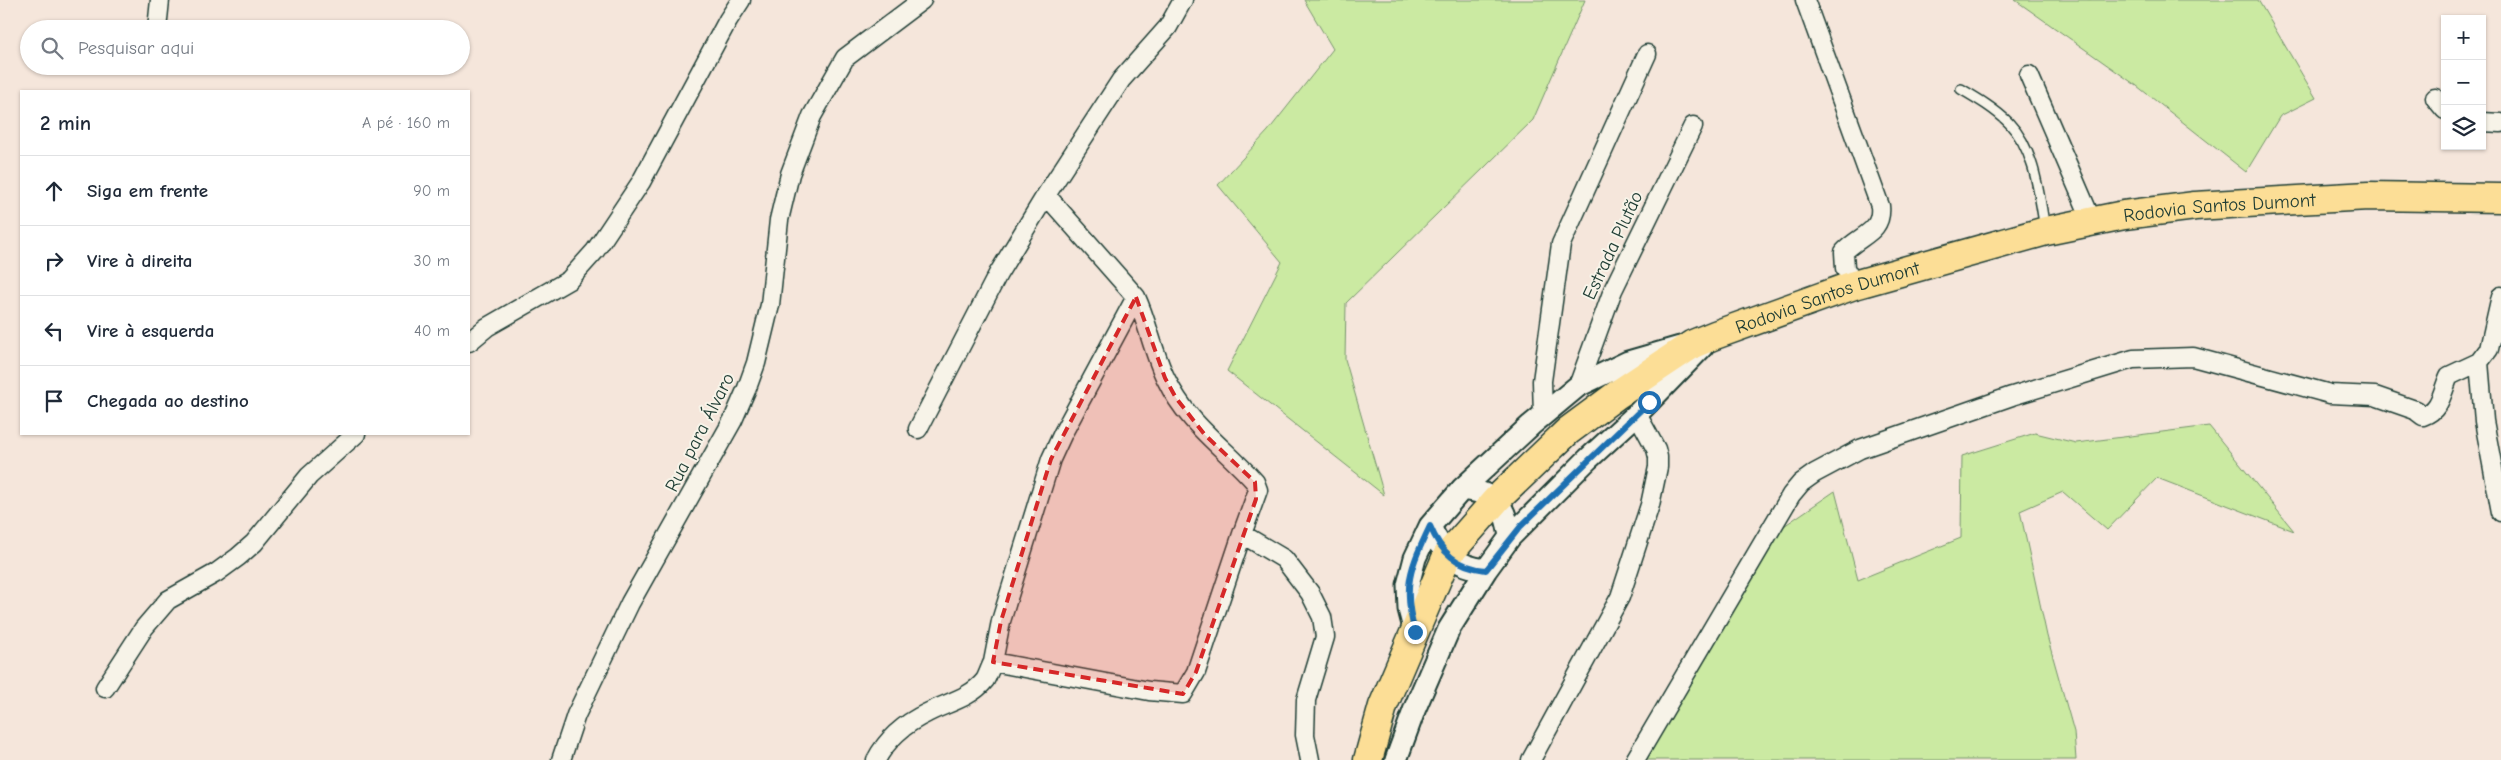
<!DOCTYPE html>
<html lang="pt">
<meta charset="utf-8">
<style>
body{margin:0;font-family:"Comic Neue",sans-serif;background:#f2f2f3;color:#1f2937}
.controls{position:absolute;right:15px;top:15px;display:grid;overflow:hidden;border-radius:0px;box-shadow:0 1px 4px #0004}
.controls button{width:45px;height:45px;display:grid;place-items:center;padding:0;border:0;border-bottom:1px solid #e0e1e3;background:#fff;color:#1f2937;font:25px sans-serif}
.stop{position:absolute;width:15px;height:15px;margin:-11px;border:4px solid #1f6fb2;border-radius:50%;background:#fff}
.stop.end{background:#1f6fb2;border-color:#fff;box-shadow:0 1px 5px #0008}
.list{margin:0;padding:0;list-style:none}
h2{display:flex;justify-content:space-between;align-items:center;height:65px;margin:0;padding:0 20px;font-size:21px}
h2 small{font-size:16px;font-weight:400;color:#747a83}
.list li{display:grid;grid-template-columns:32px 1fr auto;gap:15px;align-items:center;box-sizing:border-box;height:70px;padding:0 20px;border-top:1px solid #e0e1e3}
.list b{display:block;font-size:19px;white-space:nowrap}
.list em{font-size:16px;font-style:normal;color:#747a83}
.icon{flex:none;width:28px;height:28px;fill:none;stroke:currentColor;stroke-width:2;stroke-linecap:round;stroke-linejoin:round}
.map{position:relative;flex:none;width:2501px;height:760px;overflow:hidden}
.search{position:absolute;background:#fff;box-shadow:0 1px 4px #0004;left:20px;top:20px;width:450px;height:55px;display:flex;align-items:center;gap:12px;box-sizing:border-box;padding:0 18px;border-radius:28px;color:#747a83;font-size:19px}
.panel{position:absolute;background:#fff;box-shadow:0 1px 4px #0004;left:20px;top:90px;width:450px;height:345px;border-radius:0px}
.map>svg:first-child{display:block}
.green{fill:#cbeaa2;stroke:#75946b}
.lines{fill:none;stroke-linecap:round;stroke-linejoin:round}
.service-casing{stroke:#1f3d34;stroke-width:12}
.minor-casing{stroke:#1f3d34;stroke-width:21}
.tertiary-casing{stroke:#1f3d34;stroke-width:25}
.trunk-casing{stroke:#1f3d34;stroke-width:31}
.service{stroke:#f7f3e8;stroke-width:9}
.minor{stroke:#f7f3e8;stroke-width:18}
.tertiary{stroke:#f7f3e8;stroke-width:21}
.trunk{stroke:#fcde96;stroke-width:28}
.route{stroke:#1f6fb2;stroke-width:6}
.marked{fill:#d62828;fill-opacity:0.2;stroke:#d62828;stroke-width:4;stroke-dasharray:10 6;stroke-linejoin:round}
.labels{text-anchor:middle;stroke-width:4;stroke-linejoin:round;paint-order:stroke}
.street-label{font-size:19px;fill:#1f3d34;stroke:#f7f3e8}
</style>
<div class="map">
<svg width="2501" height="760" viewBox="0 0 2501 760">
<rect width="100%" height="100%" fill="#f5e6db"/>
<filter id="ink" filterUnits="userSpaceOnUse"><feTurbulence type="fractalNoise" baseFrequency=".02" numOctaves="2"/><feDisplacementMap in="SourceGraphic" scale="10" xChannelSelector="R" yChannelSelector="G"/><feConvolveMatrix kernelMatrix="1 2 1 2 8 2 1 2 1" color-interpolation-filters="sRGB"/></filter>
<g filter="url(#ink)">
<!-- green -->
<path class="green" d="M1304,0H1585L1533,120L1346,303L1345,359L1384,495L1227,371L1282,262L1218,185L1268,131L1333,49Z
M2015,0H2258L2316,98L2280,116L2246,172L2137,86Z
M2209,426L2294,531L2157,478L2107,530L2063,492L2020,511L2047,636L2074,732L2076,760H1640L1765,539L1835,491L1858,580L1961,538L1962,456L2035,433L2076,443Z"/>
<g class="lines">
<!-- service casing -->
<g class="service-casing">
<path id="service" d="M1961,89C1978,99 1995,109 2009,123C2035,150 2039,194 2045,229"/>
</g>
<!-- minor casing -->
<g class="minor-casing">
<path id="minor" d="M1805,0L1880,206C1883,233 1859,235 1844,252L1845,268L1854,285
M157,29L160,0
M2029,75L2092,221
M2435,98L2445,110
M2482,122L2501,123
M1046,195L1121,80L1168,27L1183,0
M2501,296L2489,349L2479,362L2484,421L2501,512
M469,342L487,327L569,280L595,251L641,182L728,20L741,0
M1578,386L1613,290L1693,126
M1543,416L1542,381L1561,244L1647,54
M918,429L998,274L1046,195L1136,297C1148,323 1153,353 1166,379C1188,425 1223,446 1255,482L1258,490L1242,534L1284,559L1310,593L1322,617L1325,637L1306,700L1305,735L1310,760
M993,662L1001,621L1051,459L1063,433L1136,297
M105,688L144,628L168,600L216,573L238,557L254,543L309,476L356,434
M561,760L576,715L630,603L733,420L747,388L756,363L770,305L779,220L790,174L812,116L845,58L922,0
M876,760C887,739 906,723 927,713C946,703 971,698 985,680C988,675 990,668 993,662L1149,691L1183,694L1196,672L1242,534
M1531,760L1620,597L1650,505L1658,467V457L1656,449L1637,414
M1635,760L1791,495L1801,483L1815,473L1860,449L2012,396L2133,359L2193,357L2330,394L2375,396L2415,410L2423,416C2441,410 2442,392 2449,376L2479,362"/>
</g>
<!-- tertiary casing -->
<g class="tertiary-casing">
<path id="tertiary" d="M1462,489C1496,493 1505,503 1510,537
M1430,526C1441,553 1457,567 1486,570
M1415,632L1409,609L1408,585L1415,558L1430,526L1462,489L1531,425L1578,386L1628,362L1680,347
M1396,760L1415,708L1449,629L1486,570L1510,537L1588,459L1637,414L1702,347"/>
</g>
<!-- trunk casing -->
<g class="trunk-casing">
<g id="trunk">
<path id="s1" d="M1368,760L1383,706L1447,556L1497,499L1568,431L1618,394L1693,344L1715,335L1854,285L2046,231L2124,215L2195,206L2368,196L2501,198"/>
</g>
</g>
<!-- service -->
<use href="#service" class="service"/>
<!-- minor -->
<use href="#minor" class="minor"/>
<!-- tertiary -->
<use href="#tertiary" class="tertiary"/>
<!-- trunk -->
<use href="#trunk" class="trunk"/>
</g>
</g>
<g class="lines" filter="url(#ink)">
<!-- route -->
<path class="route" d="M1415,632C1402,587 1410,568 1430,526C1441,553 1457,567 1486,570L1521,526L1649,402"/>
</g>
<!-- marked area -->
<path class="marked" d="M1136,297L1165,378L1176,398L1205,435L1255,482L1256,499L1196,672L1183,694L993,662L1001,621L1051,459Z"/>
<g class="labels">
<!-- street labels -->
<g class="street-label">
<text dy="7" stroke="none"><textPath href="#s1" startOffset="1092">Rodovia Santos Dumont</textPath></text>
<text transform="translate(1612 245) rotate(-65)" y="7">Estrada Plutão</text>
<text dy="7" stroke="none"><textPath href="#s1" startOffset="688">Rodovia Santos Dumont</textPath></text>
<text transform="translate(699 432) rotate(-63)" y="7">Rua para Álvaro</text>
</g>
</g>
</svg>
<div class="controls">
<button>+</button>
<button>−</button>
<button><svg class="icon" aria-label="layers" viewBox="0 0 24 24"><path d="M12 4l9 5-9 5-9-5zM3 14l9 5 9-5"/></svg></button>
</div>
<div class="stop" style="left:1649px;top:402px"></div>
<div class="stop end" style="left:1415px;top:632px"></div>
<div class="search"><svg class="icon" aria-label="search" viewBox="0 0 24 24"><circle cx="10" cy="10" r="6"/><path d="M15 15l6 6"/></svg>Pesquisar aqui</div>
<section class="panel">
<h2>2 min<small>A pé · 160 m</small></h2>
<ul class="list">
<li><svg class="icon" aria-label="ahead" viewBox="0 0 24 24"><path d="M12 20V5M6 11l6-6 6 6"/></svg><div><b>Siga em frente</b></div><em>90 m</em></li>
<li><svg class="icon" aria-label="right" viewBox="0 0 24 24"><path d="M7 20v-9h11M14 6l5 5-5 5"/></svg><div><b>Vire à direita</b></div><em>30 m</em></li>
<li><svg class="icon" aria-label="left" viewBox="0 0 24 24"><path d="M17 20v-9H6M10 6l-5 5 5 5"/></svg><div><b>Vire à esquerda</b></div><em>40 m</em></li>
<li><svg class="icon" aria-label="arrive" viewBox="0 0 24 24"><path d="M6 21V4h12l-3 4 3 4H6"/></svg><div><b>Chegada ao destino</b></div></li>
</ul>
</section>
</div>
